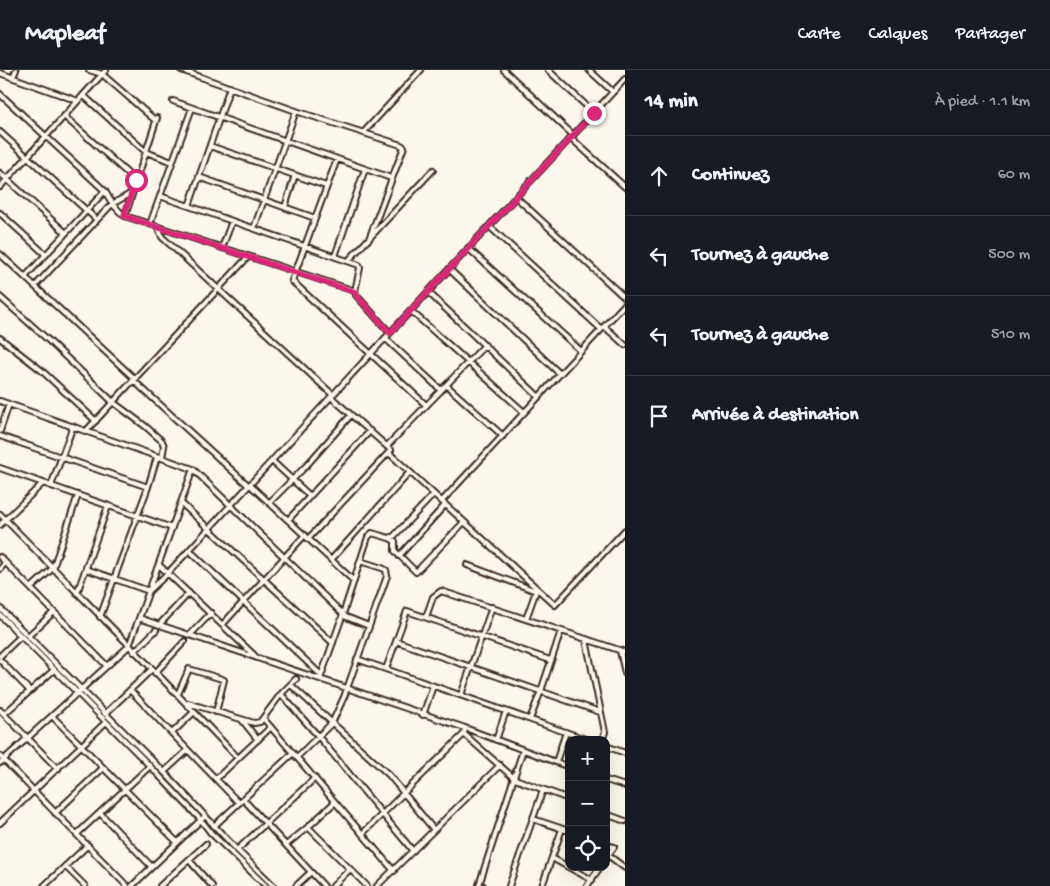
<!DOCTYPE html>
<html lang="fr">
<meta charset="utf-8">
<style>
body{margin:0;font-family:"Gochi Hand",sans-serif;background:#20242c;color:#f1f3f6}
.controls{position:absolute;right:15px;bottom:15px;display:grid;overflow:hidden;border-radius:10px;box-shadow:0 5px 20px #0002}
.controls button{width:45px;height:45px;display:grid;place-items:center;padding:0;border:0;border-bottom:1px solid #363941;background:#171b24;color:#f1f3f6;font:25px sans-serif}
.stop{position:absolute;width:15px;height:15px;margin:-11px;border:4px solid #db2777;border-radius:50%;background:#fff}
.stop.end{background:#db2777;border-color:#fff;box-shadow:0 1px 5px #0008}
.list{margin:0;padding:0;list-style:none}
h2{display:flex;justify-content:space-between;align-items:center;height:65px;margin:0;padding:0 20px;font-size:21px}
h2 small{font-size:16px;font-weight:400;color:#9ea1a6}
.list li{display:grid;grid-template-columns:32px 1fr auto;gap:15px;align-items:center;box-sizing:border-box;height:80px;padding:0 20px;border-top:1px solid #363941}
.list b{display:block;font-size:19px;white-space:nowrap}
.list em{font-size:16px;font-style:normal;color:#9ea1a6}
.icon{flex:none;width:28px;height:28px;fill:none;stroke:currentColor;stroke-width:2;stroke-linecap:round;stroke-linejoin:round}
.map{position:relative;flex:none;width:625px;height:816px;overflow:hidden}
header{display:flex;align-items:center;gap:30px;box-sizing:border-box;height:70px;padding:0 25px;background:#171b24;border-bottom:1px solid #363941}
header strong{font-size:24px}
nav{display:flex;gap:28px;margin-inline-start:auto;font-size:18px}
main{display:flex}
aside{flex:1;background:#171b24}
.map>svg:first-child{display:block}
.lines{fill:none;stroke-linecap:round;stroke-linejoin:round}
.minor-casing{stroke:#3b2a1e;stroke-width:8}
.minor{stroke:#fbf7ec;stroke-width:4}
.route{stroke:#db2777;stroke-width:6}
</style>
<header>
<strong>Mapleaf</strong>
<nav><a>Carte</a><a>Calques</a><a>Partager</a></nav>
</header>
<main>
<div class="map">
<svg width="625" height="816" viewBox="0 0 625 816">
<rect width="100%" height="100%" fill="#fbf7ec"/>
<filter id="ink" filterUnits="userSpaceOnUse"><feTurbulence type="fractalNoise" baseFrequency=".02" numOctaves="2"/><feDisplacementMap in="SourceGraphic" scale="10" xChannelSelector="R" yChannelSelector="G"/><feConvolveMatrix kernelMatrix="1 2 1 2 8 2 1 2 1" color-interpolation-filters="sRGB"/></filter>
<g filter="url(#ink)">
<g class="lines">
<!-- minor casing -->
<g class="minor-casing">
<path id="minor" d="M89,0L102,4L156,51
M181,0L296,41L401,75L404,77L369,169
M504,0L573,65
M548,0L594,43
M589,0L613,22
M0,3L78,31
M13,7L16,0
M0,24L105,121C110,131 115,139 125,146L355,221
M83,25L146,82L172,92
M173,31L391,108
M64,46L136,111
M0,62L96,149
M364,62L421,0
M571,68L625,117
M210,76L326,116
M337,89L292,211L426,335
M0,103L66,163
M199,107L315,148
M0,117L106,0
M160,126L359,195L360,198L355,221L356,225L390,263
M516,127L625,228
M189,136L230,17
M285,137L295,105
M0,143L46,185
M125,146L157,48
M150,154L192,38
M489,156L601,259
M158,157L162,167L333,325
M254,158L296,41
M222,178L232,151
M468,178L581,281
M0,184L135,309
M335,186L365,99
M348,191L433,100
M449,199L560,304
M25,207L105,121
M35,216L112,134L132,123
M428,222L539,327
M0,227L47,269L113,332L145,356L162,371L164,376L162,388
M411,241L524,342
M604,256L625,275
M0,268L41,300L96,351
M385,268L441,320
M133,310L249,416
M446,315L503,366
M0,331L193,399L346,547L369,556
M0,361L9,334
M86,361L248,187
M0,366L148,417
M387,376L485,275
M389,383L555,535L625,460
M272,391L310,426
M0,398L172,458
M250,415L354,511
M51,416L73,356
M442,431L625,234
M181,433L333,573
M269,433L306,396L351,345
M0,444C79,525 160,605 238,688
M288,450L370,361
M0,455L43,413
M389,468L395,471V481L416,502L464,452
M308,469L391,380L331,327
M189,480L321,605
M399,486L445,435
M0,487L107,596
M331,490L410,402
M159,495L255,586
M467,495L536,521L526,549
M0,499L5,493
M86,499L149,521L168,503L625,9
M31,518L53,498L78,425
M77,523L108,436
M0,538L164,702L237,780L274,816
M0,545L150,696L201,750L211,763L266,816
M100,547L148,417L157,387
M426,547L433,527L441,521L625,582
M139,548L465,658L569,697
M223,554L305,465
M159,555L189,523
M190,565L211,543
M28,566L54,542
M586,570L605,662L602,670
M396,571L600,642
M620,581L625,603
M134,582L156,560
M0,586L21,566
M357,589L588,670
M0,590L30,621
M386,599L407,541L550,590
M155,603L185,571
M296,609L281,624L263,648L394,801
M320,609L343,544L368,467L372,463L389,468L394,466L434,424
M291,615L389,705L434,760
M130,620L239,733
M178,624L189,599L222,609L224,610L216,642
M281,624L318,666L413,781
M461,625L492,537
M188,633L254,653L260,652L263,648
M0,640L58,699
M4,644L54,600
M105,644L152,599
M423,645L433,616
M52,646L177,772
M530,649L541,621L561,561
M242,650L258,670
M172,663L194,642
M464,664L515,709L569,729
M496,670L506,641
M606,676L625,683
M0,686L127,816
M297,687L332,653L344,627L387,506L386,500L382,498L360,491
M556,692L566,662
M0,693L129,576L193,399
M164,702L188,680
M216,709L271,657
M606,710L625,716
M243,729L324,816
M335,732L308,757L367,816
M55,743L103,698
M100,743L152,797
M606,744L625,751
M533,749L569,761
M0,753L106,652
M214,756L293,683
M77,764L150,696
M362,764L464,664L465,658
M286,775L308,757
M606,775L614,777L606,788
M237,780L315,708
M608,785L625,798
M552,788L592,810
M189,790L212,816
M65,796L85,816
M44,816L88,775
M132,816L203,748
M160,816L206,774
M296,816L311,802
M333,816L350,799
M377,816L500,695
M483,816L479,815L523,680
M509,816L543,720
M542,816L562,759
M587,816L600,797"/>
</g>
<!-- minor -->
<use href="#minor" class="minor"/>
</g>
</g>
<g class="lines" filter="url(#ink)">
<!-- route -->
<path class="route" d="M136,110L124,146L355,222L356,225L390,263L594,43"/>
</g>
</svg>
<div class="controls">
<button>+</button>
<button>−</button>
<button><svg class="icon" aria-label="locate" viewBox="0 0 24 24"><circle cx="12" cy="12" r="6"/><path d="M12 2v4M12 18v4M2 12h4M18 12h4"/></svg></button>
</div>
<div class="stop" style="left:136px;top:110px"></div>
<div class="stop end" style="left:594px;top:43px"></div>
</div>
<aside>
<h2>14 min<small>À pied · 1.1 km</small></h2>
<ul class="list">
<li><svg class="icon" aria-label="ahead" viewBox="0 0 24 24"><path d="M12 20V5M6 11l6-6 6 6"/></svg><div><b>Continuez</b></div><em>60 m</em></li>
<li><svg class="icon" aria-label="left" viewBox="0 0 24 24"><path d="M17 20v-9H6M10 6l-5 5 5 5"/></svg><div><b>Tournez à gauche</b></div><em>500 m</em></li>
<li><svg class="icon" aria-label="left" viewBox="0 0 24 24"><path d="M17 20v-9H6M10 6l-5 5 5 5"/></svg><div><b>Tournez à gauche</b></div><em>510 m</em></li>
<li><svg class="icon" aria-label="arrive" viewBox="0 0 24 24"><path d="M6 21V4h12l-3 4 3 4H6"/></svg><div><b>Arrivée à destination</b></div></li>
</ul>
</aside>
</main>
